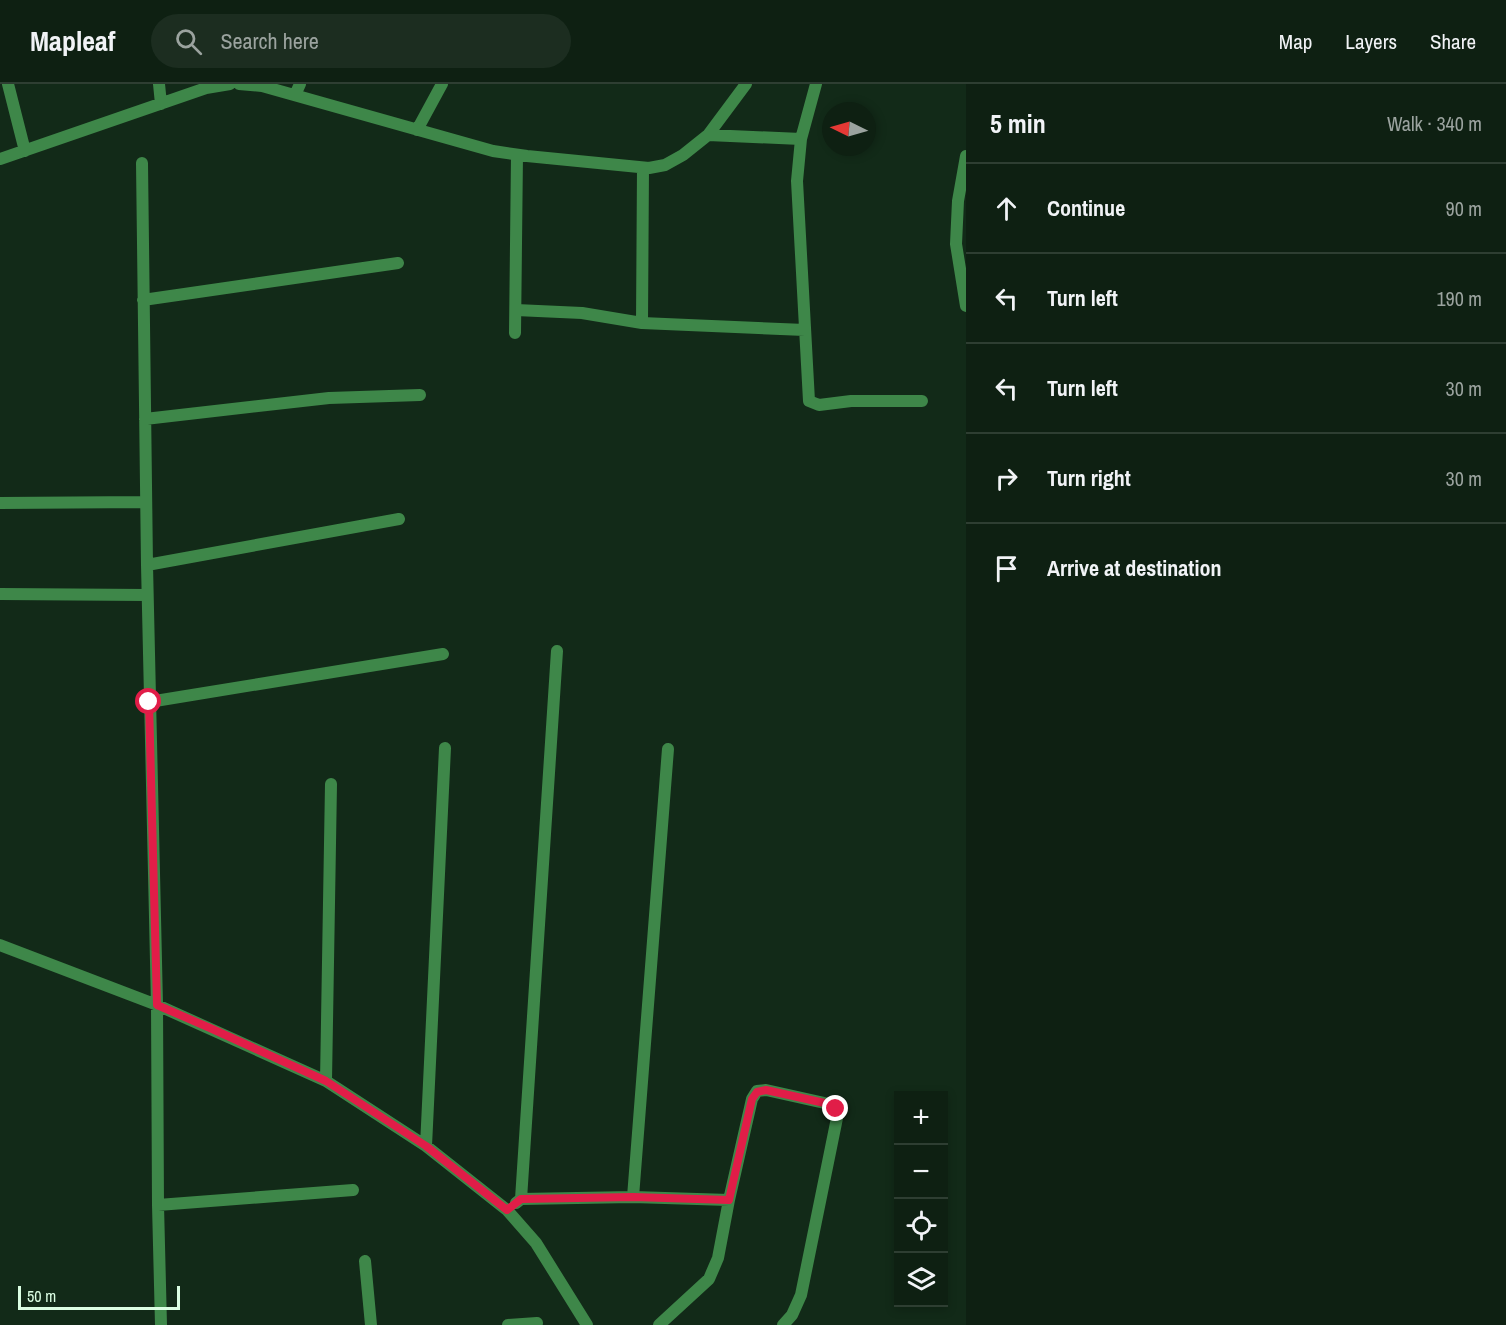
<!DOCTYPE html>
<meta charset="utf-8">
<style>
body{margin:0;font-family:"Archivo Narrow",sans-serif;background:#1c2d20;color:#f1f3f6}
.controls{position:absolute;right:18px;bottom:18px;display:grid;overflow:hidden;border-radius:0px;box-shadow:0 3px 9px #0003}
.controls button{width:54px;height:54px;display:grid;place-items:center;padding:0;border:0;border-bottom:2px solid #2e3e32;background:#0e2012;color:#f1f3f6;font:30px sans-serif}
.compass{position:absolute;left:822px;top:18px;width:54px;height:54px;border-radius:50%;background:#0e2012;box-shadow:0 3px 9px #0003;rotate:275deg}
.scale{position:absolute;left:18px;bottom:15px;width:162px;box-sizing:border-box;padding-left:6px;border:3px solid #dbfee3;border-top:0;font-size:16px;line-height:21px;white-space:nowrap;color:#dbfee3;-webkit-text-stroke:4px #122a18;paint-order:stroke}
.stop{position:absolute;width:18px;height:18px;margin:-14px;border:4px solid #e11d48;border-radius:50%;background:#fff}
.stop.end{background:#e11d48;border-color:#fff;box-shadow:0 2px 6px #0008}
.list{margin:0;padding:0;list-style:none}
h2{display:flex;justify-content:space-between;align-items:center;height:78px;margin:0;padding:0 24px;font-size:26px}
h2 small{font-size:20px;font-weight:400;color:#9ba39f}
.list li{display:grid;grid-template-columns:39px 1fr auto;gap:18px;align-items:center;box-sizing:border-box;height:90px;padding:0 24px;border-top:2px solid #2e3e32}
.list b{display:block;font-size:22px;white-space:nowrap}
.list em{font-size:20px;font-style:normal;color:#9ba39f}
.icon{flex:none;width:33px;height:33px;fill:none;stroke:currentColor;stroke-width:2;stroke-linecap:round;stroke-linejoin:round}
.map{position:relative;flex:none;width:966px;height:1241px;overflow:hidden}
header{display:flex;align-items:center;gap:36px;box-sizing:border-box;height:84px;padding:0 30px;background:#0e2012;border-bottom:2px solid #2e3e32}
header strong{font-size:28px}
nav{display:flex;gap:33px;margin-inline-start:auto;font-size:21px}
.search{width:420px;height:54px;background:#1c2d20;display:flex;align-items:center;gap:15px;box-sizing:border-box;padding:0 21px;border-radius:33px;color:#9ba39f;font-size:22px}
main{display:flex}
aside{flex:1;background:#0e2012}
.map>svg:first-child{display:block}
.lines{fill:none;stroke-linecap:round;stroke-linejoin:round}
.minor{stroke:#3e8749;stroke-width:12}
.route{stroke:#e11d48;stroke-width:8}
</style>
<header>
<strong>Mapleaf</strong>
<div class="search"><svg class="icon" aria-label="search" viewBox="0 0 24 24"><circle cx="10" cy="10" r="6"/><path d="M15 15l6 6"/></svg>Search here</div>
<nav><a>Map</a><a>Layers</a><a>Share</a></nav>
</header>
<main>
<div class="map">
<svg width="966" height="1241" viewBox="0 0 966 1241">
<rect width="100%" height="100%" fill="#122a18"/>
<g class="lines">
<!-- minor -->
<path class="minor" d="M8,0L25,67
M159,0L161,20
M239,0L262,2L493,67L527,72L649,84L665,81L683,71L708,51L746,0
M816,0L801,55L797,97L809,317L819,321L851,317H922
M295,11L300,0
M417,46L442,0
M708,51L801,55
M966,72L958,117L956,160L966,222
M0,75L206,4L230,0
M142,79L147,481L157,921L158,1121L161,1241
M143,216L398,179
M516,226L582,229L642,239L805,246
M642,239L643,84
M515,249L517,71
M145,335L329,314L420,311
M0,419L146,418
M147,481L399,435
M0,510L147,511
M149,618L443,570
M0,861L157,921L326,997L426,1062L507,1126L536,1159L587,1241
M326,997L331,700
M426,1062L445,664
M633,1113L668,665
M521,1115L557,567
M516,1119L521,1115L633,1113L729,1116
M158,1121L353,1106
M365,1177L371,1241
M508,1241L537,1239
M659,1241L709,1195L718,1174L729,1116L752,1015L757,1007L766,1006L829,1020L836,1025L837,1034L801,1211L792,1231L783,1241"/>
</g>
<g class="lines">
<!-- route -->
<path class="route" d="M149,618L157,921L210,944L326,997L426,1062L507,1126L521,1115L633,1113L729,1116L752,1015L757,1008L766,1006L829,1020L836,1025"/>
</g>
</svg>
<div class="controls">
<button>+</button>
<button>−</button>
<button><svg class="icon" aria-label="locate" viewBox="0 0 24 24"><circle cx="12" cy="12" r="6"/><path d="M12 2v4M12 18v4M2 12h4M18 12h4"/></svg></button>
<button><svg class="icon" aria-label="layers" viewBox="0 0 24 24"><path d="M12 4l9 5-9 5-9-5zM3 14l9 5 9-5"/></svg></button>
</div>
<svg class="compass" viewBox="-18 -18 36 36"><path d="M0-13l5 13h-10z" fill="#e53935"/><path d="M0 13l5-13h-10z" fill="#9ba39f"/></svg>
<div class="scale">50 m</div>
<div class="stop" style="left:149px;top:618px"></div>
<div class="stop end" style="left:836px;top:1025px"></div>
</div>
<aside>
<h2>5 min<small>Walk · 340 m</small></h2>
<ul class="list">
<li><svg class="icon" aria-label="ahead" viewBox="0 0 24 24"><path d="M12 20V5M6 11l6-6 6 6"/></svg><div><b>Continue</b></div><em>90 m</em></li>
<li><svg class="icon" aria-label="left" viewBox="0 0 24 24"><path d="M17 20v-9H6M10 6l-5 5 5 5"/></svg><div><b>Turn left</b></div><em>190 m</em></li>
<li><svg class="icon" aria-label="left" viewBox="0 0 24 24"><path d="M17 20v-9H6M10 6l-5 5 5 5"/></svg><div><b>Turn left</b></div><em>30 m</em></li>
<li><svg class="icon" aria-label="right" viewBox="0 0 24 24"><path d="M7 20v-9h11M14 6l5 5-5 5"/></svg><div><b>Turn right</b></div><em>30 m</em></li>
<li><svg class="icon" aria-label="arrive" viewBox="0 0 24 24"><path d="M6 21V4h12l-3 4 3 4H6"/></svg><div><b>Arrive at destination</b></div></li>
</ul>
</aside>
</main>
